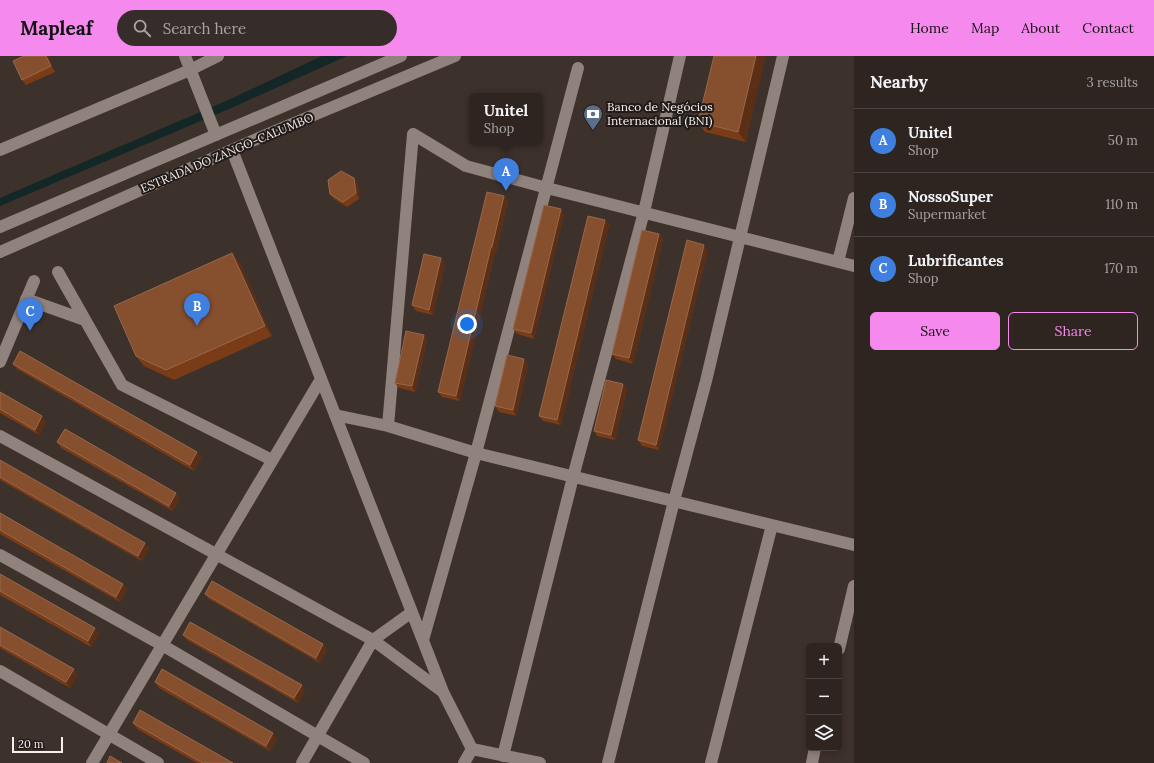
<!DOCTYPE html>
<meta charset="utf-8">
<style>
body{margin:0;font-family:Lora,serif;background:#362d2a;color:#f1f3f6}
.controls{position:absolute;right:12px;bottom:12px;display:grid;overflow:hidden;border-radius:6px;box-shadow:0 2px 6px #0003}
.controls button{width:36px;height:36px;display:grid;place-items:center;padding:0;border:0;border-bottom:1px solid #49423f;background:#2e2521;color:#f1f3f6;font:20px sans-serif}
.scale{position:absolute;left:12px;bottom:10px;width:51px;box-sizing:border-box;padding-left:4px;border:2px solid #f7efec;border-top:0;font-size:11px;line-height:14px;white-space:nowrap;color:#f7efec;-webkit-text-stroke:3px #201a18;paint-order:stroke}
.you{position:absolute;left:467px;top:268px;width:14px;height:14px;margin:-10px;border:3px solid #fff;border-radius:50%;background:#1a73e8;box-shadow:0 0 0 6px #1a73e833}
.badge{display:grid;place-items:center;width:26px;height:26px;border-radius:50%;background:#f589ee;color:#fff;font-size:13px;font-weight:700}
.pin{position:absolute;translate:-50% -33px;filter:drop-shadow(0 1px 2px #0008)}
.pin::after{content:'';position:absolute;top:21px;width:14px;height:12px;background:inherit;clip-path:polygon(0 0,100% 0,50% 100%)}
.popup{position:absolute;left:469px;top:37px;width:74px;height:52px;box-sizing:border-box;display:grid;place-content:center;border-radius:6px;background:#2e2521;filter:drop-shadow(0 1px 3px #0005);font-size:13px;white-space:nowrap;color:#a7a5a5}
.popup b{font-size:15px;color:#f1f3f6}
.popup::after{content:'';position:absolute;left:50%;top:100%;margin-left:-8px;border:8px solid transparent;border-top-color:#2e2521}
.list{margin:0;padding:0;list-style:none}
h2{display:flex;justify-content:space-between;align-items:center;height:52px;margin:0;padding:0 16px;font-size:17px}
h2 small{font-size:13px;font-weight:400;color:#a7a5a5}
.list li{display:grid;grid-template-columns:26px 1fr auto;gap:12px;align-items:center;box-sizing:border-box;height:64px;padding:0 16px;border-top:1px solid #49423f}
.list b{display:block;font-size:15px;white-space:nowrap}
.list p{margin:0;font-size:13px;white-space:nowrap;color:#a7a5a5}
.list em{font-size:13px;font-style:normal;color:#a7a5a5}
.actions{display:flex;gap:8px;padding:12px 16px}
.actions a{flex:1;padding:9px 0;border:1px solid #f589ee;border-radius:6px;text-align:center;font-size:14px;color:#f589ee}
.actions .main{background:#f589ee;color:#111}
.icon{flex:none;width:22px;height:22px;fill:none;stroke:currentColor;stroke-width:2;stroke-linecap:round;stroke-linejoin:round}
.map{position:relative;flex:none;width:854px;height:707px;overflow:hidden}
header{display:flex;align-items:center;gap:24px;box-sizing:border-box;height:56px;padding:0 20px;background:#f589ee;color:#111}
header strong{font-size:19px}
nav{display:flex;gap:22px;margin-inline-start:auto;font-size:14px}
.search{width:280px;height:36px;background:#362d2a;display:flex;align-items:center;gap:10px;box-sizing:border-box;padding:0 14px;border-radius:22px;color:#a7a5a5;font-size:15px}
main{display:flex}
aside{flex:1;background:#2e2521}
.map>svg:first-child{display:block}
.water{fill:#132727}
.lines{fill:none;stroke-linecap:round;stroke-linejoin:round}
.street{stroke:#90827c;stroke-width:12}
.secondary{stroke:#90827c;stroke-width:12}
.wall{fill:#793c17}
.shaded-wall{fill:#5b2f16}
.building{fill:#864f2e;stroke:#98684c}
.labels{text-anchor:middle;stroke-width:4;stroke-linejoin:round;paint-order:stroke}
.poi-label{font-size:12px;fill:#f7efec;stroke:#201a18;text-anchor:start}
.street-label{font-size:12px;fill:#f7efec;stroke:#201a18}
</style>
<header>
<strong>Mapleaf</strong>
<div class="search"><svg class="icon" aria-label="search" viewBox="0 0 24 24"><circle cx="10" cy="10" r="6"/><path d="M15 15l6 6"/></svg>Search here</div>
<nav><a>Home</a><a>Map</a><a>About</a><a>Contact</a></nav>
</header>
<main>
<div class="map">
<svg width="854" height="707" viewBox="0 0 854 707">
<rect width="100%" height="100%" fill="#3d312c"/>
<!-- water -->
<path class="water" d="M322,0H347L229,53L0,150V142L226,45Z"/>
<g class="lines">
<!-- street -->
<path class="street" d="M185,0L216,79
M0,94L190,14L218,0
M232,94L443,636L472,693
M838,206L854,142
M58,216L122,329L272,404
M26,243L85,264
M0,306L34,225
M335,359L388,370L476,397L854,489
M388,370L413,78L466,110L547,132L854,210
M0,380L373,584L443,636
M0,499L162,589L364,707
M423,584L476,397L578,12
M839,593L854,530
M0,615L158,707
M472,693L540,707
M503,700L573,421L644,156L680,0
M92,707L321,323
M302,707L373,584L412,556
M464,707L472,693
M608,707L674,445L706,325L783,0
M711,707L772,469
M812,707L815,692"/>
<!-- secondary -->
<path class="secondary" d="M0,171L401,0
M0,196L261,81L455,0"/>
</g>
<!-- wall -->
<path class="wall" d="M24,0H48L55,16L26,29L22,24Z
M714,0L746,86L705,76L698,66Z
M354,122L358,128L359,143L347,151L334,143L330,138Z
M504,140L508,145L496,197L495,196L460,345L442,341L438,336Z
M561,153L564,158L534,283L517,278L513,273Z
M605,164L609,169L561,369L543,365L539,360Z
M659,178L663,183L633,308L616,303L612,298Z
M708,194L659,394L642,390L638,384Z
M441,202L445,208L433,259L416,255L412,249Z
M240,207L272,280L174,324L144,310L136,300Z
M424,279L427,285L415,336L399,332L395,327Z
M13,308L197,396L201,401L194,415L17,313Z
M528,309L516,360L499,356L495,350Z
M623,328L627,333L615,384L597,380L594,375Z
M0,336L42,360L46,366L39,379L0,357Z
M57,386L180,442L173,455L61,392Z
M0,404L149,492L142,505L0,424Z
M0,457L123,528L127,533L120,546L0,478Z
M0,518L99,578L91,591L0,539Z
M205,538L323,588L327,594L320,607L209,543Z
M0,571L77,619L70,632L0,592Z
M183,579L305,635L298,647L187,584Z
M155,626L277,683L270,695L159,632Z
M133,667L233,707H197L137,673Z"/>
<!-- shaded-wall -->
<path class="shaded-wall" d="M46,0H48L55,16L51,10Z
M756,0H766L746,86L738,76Z
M354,122L358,128L359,143L356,137Z
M504,140L508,145L496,197L492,191Z
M561,153L564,158L534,283L531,277Z
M605,164L609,169L561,369L557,364Z
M659,178L663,183L633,308L629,302Z
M704,189L708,194L659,394L656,389Z
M491,191L495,196L460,345L456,340Z
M232,197L240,207L272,280L265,270Z
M441,202L445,208L433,259L429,254Z
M424,279L427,285L415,336L412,330Z
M524,303L528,309L516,360L513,354Z
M623,328L627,333L615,384L611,379Z
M42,360L46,366L39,379L35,374Z
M197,396L201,401L194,415L190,409Z
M176,437L180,442L173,455L169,450Z
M145,487L149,492L142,505L138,500Z
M123,528L127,533L120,546L116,541Z
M95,572L99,578L91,591L88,585Z
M323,588L327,594L320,607L316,602Z
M74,613L77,619L70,632L66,626Z
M302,629L305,635L298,647L294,642Z
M273,677L277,683L270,695L266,690Z"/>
<!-- building -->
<path class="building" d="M24,0H46L51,10L22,24L13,5Z
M714,0H756L738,76L698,66Z
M341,115L354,122L356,137L343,146L330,138L328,124Z
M487,136L504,140L492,191H491L456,340L438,336Z
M544,149L561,153L531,277L513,273Z
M588,160L605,164L557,364L539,360Z
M642,174L659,178L629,302L612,298Z
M687,184L704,189L656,389L638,384Z
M232,197L265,270L166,314L136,300L114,250Z
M424,198L441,202L429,254L412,249Z
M406,275L424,279L412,330L395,327Z
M20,295L197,396L190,409L13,308Z
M507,299L524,303L513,354L495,350Z
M606,324L623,328L611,379L594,375Z
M0,336L42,360L35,374L0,353Z
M65,373L176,437L169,450L57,386Z
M0,404L145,487L138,500L0,421Z
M0,457L123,528L116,541L0,474Z
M0,518L95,572L88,585L0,535Z
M212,525L323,588L316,602L205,538Z
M190,566L302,629L294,642L183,579Z
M0,571L74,613L66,626L0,589Z
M162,613L273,677L266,690L155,626Z
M140,654L233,707H203L133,667Z
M110,700L122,707H107Z"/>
<!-- icons -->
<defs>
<g id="bank-pin" transform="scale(1)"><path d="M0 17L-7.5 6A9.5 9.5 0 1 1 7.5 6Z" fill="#5c6f8a" stroke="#201a18"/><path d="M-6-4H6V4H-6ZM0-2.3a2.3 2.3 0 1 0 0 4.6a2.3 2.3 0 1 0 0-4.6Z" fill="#fff"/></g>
</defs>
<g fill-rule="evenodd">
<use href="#bank-pin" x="593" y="58"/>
</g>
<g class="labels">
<!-- poi labels -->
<g class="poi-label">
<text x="607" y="55">Banco de Negócios<tspan x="607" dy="14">Internacional (BNI)</tspan></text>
</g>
<!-- street labels -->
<g class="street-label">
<text transform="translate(227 97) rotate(-23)" y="4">ESTRADA DO ZANGO-CALUMBO</text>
</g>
</g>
</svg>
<div class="controls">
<button>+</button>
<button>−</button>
<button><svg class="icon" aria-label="layers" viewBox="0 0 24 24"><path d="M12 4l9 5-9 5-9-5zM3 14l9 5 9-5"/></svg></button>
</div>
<div class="scale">20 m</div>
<div class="you"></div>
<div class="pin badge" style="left:506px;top:135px;background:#3f7fe0">A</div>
<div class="popup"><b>Unitel</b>Shop</div>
<div class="pin badge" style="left:197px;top:270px;background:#3f7fe0">B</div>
<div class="pin badge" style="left:30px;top:275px;background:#3f7fe0">C</div>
</div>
<aside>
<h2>Nearby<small>3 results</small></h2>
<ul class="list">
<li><span class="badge" style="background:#3f7fe0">A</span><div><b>Unitel</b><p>Shop</p></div><em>50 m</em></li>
<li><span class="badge" style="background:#3f7fe0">B</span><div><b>NossoSuper</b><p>Supermarket</p></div><em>110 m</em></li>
<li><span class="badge" style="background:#3f7fe0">C</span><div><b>Lubrificantes</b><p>Shop</p></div><em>170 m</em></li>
</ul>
<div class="actions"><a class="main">Save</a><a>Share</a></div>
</aside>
</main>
